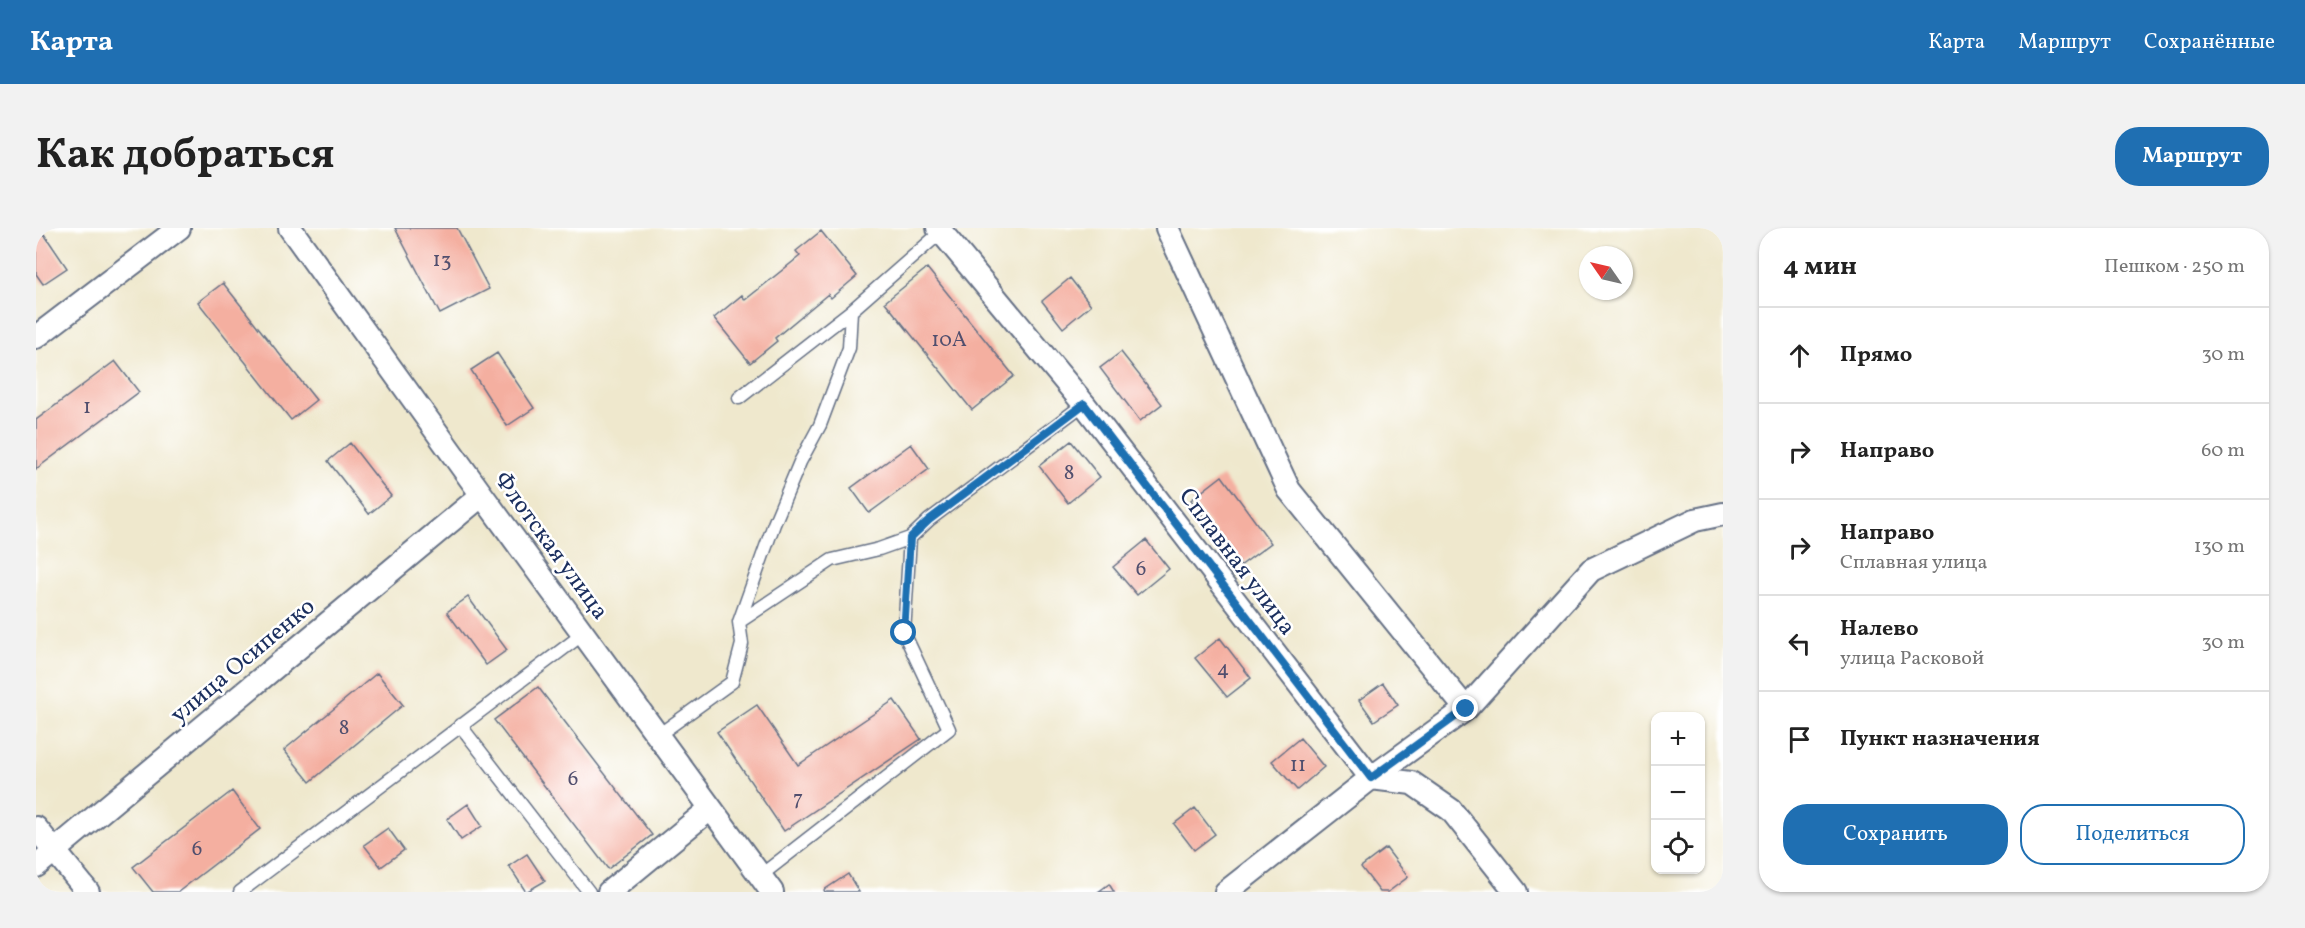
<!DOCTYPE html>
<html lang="ru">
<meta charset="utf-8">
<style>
body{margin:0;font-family:Vollkorn,serif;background:#f2f2f2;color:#222}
.controls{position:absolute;right:18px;bottom:18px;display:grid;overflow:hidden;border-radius:12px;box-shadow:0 2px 4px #0004}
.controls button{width:54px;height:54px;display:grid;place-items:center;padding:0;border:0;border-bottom:2px solid #e0e0e0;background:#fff;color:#222;font:30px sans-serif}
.compass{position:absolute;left:1543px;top:18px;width:54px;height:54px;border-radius:50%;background:#fff;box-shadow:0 2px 4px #0004;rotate:304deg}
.stop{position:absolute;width:18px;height:18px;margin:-14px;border:4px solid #1f6fb2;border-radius:50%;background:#fff}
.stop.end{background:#1f6fb2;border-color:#fff;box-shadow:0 2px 6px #0008}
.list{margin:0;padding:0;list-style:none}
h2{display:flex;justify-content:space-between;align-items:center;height:78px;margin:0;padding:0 24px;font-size:26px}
h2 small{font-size:20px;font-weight:400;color:#767676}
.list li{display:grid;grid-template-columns:39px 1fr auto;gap:18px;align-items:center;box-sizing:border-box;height:96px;padding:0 24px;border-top:2px solid #e0e0e0}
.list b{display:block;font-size:22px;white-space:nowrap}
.list p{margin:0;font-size:20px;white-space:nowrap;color:#767676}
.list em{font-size:20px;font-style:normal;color:#767676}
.actions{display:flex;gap:12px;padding:18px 24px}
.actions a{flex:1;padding:14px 0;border:2px solid #1f6fb2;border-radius:24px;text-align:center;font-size:21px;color:#1f6fb2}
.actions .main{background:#1f6fb2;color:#fff}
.icon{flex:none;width:33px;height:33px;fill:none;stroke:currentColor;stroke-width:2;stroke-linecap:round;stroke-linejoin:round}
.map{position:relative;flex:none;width:1687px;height:664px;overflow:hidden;border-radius:24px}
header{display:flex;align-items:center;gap:36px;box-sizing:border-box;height:84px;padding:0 30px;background:#1f6fb2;color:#fff}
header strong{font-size:28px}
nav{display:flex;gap:33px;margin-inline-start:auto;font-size:21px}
.intro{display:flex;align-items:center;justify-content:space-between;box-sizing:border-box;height:144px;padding:0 36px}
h1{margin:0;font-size:42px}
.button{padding:15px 27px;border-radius:24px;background:#1f6fb2;color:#fff;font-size:21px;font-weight:700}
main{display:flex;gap:36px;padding:0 36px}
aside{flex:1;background:#fff;border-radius:24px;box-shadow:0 2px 4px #0004}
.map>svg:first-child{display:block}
.building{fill:#f4afa0}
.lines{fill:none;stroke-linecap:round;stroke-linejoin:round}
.service-casing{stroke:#657085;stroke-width:15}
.minor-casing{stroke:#657085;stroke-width:26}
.service{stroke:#fff;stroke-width:12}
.minor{stroke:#fff;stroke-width:22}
.route{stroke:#1f6fb2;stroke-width:8}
.labels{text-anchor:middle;stroke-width:5;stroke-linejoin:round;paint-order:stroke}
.number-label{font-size:21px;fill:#514f6e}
.street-label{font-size:24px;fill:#1b2f5e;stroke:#fff}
</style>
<header>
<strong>Карта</strong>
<nav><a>Карта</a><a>Маршрут</a><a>Сохранённые</a></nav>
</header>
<div class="intro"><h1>Как добраться</h1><a class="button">Маршрут</a></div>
<main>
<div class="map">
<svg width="1687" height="664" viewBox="0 0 1687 664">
<rect width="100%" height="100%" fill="#fff"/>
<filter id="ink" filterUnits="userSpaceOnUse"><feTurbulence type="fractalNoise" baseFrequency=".0167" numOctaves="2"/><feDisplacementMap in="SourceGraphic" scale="12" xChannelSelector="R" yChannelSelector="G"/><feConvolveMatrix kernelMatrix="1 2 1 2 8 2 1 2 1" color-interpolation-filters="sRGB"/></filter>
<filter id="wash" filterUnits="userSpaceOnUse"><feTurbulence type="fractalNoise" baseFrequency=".008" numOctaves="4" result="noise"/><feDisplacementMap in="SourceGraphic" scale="24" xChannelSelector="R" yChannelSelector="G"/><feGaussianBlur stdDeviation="1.35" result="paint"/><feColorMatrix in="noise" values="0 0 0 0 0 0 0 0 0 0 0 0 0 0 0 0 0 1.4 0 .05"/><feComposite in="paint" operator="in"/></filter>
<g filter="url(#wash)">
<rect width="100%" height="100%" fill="#efe8cd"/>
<g id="blocks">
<!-- building -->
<path class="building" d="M359,0H421L453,61L404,86Z
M785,3L821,48L795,70L792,66L739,110L741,113L714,135L678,90L706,67L709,72L764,28L760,23Z
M8,6L31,40L7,56L0,46V12Z
M891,40L978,148L936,182L849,74Z
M1034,50L1055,77L1027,100L1006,73Z
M187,55L280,172L255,192L162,74Z
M1085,124L1126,176L1104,193L1064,140Z
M461,125L498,180L471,198L435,142Z
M79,133L103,164L0,241V192Z
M1035,213L1064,249L1032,275L1003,238Z
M314,215L355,268L333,286L292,233Z
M875,216L893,241L833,285L815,260Z
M1186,248L1235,315L1204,338L1155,272Z
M1110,312L1133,341L1101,367L1077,339Z
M432,369L471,422L450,437L411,384Z
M1184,410L1215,450L1191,469L1159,430Z
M341,445L367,477L274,554L248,522Z
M1347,455L1362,477L1338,493L1323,472Z
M502,459L616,607L572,641L458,492Z
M858,472L885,511L748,603L681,504L721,477L762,537Z
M1264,510L1288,539L1261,562L1236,533Z
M196,563L224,601L142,664H117L97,639Z
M432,576L446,598L425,612L411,591Z
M1159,580L1179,606L1158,622L1138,596Z
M352,600L368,622L345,639L328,617Z
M1350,620L1372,649L1352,664H1344L1325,639Z
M491,626L509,653L490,664L473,638Z
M812,646L823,664H789L788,662Z
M1073,656L1078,664H1062Z"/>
</g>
</g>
<g filter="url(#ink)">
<use href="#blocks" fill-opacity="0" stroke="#657085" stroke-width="1.5"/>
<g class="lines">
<!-- service casing -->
<g class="service-casing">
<path id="service" d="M703,170L815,83L905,4
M703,394L796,332L843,321L874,310
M424,497L553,664
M621,508L696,454L706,416L703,394L738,296L764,234L784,197L813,120L815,83
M724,648L913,501L868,405L874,310L893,292L1048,176
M204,664L547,406"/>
</g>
<!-- minor casing -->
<g class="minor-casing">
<path id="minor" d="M254,0L446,267L736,664
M902,0L1048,176L1335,550L1376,555L1415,582L1480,664
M1131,0L1253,262L1430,481
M0,109L143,0
M0,600L52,664
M0,638L446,267
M573,664L674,581
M1190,664L1335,550L1430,481L1555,342L1659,292L1687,286"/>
</g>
<!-- service -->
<use href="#service" class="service"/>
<!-- minor -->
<use href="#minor" class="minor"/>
</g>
</g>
<g class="lines" filter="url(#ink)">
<!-- route -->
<path class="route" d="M868,405L874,310L893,292L1048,176L1335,550L1430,481"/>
</g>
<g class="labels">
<!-- number labels -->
<g class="number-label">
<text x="406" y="38">13</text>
<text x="913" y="118">10А</text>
<text x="51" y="185">1</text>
<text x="1033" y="251">8</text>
<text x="1105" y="347">6</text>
<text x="1187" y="447">4</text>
<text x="308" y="506">8</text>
<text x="1262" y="543">11</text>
<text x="537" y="557">6</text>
<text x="762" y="577">7</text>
<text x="161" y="627">6</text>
</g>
<!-- street labels -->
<g class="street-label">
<text transform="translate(516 317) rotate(54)" y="8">Флотская улица</text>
<text transform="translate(1202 333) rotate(53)" y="8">Сплавная улица</text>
<text transform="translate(206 432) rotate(-40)" y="8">улица Осипенко</text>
</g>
</g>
</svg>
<div class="controls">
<button>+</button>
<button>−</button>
<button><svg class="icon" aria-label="locate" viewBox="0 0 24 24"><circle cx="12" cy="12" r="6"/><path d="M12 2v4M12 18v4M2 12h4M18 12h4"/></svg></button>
</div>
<svg class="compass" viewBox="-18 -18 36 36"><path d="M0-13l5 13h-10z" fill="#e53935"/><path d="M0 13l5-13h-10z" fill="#767676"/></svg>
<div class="stop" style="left:868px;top:405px"></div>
<div class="stop end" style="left:1430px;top:481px"></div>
</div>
<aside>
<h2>4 мин<small>Пешком · 250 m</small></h2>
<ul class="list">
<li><svg class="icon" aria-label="ahead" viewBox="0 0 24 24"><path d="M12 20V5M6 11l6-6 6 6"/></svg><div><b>Прямо</b></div><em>30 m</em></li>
<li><svg class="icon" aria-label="right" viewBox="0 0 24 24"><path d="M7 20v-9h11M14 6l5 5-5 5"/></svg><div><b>Направо</b></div><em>60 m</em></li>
<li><svg class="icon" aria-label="right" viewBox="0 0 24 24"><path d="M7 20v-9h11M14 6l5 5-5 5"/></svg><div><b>Направо</b><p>Сплавная улица</p></div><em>130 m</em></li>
<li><svg class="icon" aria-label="left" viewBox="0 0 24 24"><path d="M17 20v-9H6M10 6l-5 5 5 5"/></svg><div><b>Налево</b><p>улица Расковой</p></div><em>30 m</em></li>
<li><svg class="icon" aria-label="arrive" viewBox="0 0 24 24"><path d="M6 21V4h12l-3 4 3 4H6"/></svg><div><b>Пункт назначения</b></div></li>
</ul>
<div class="actions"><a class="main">Сохранить</a><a>Поделиться</a></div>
</aside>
</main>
